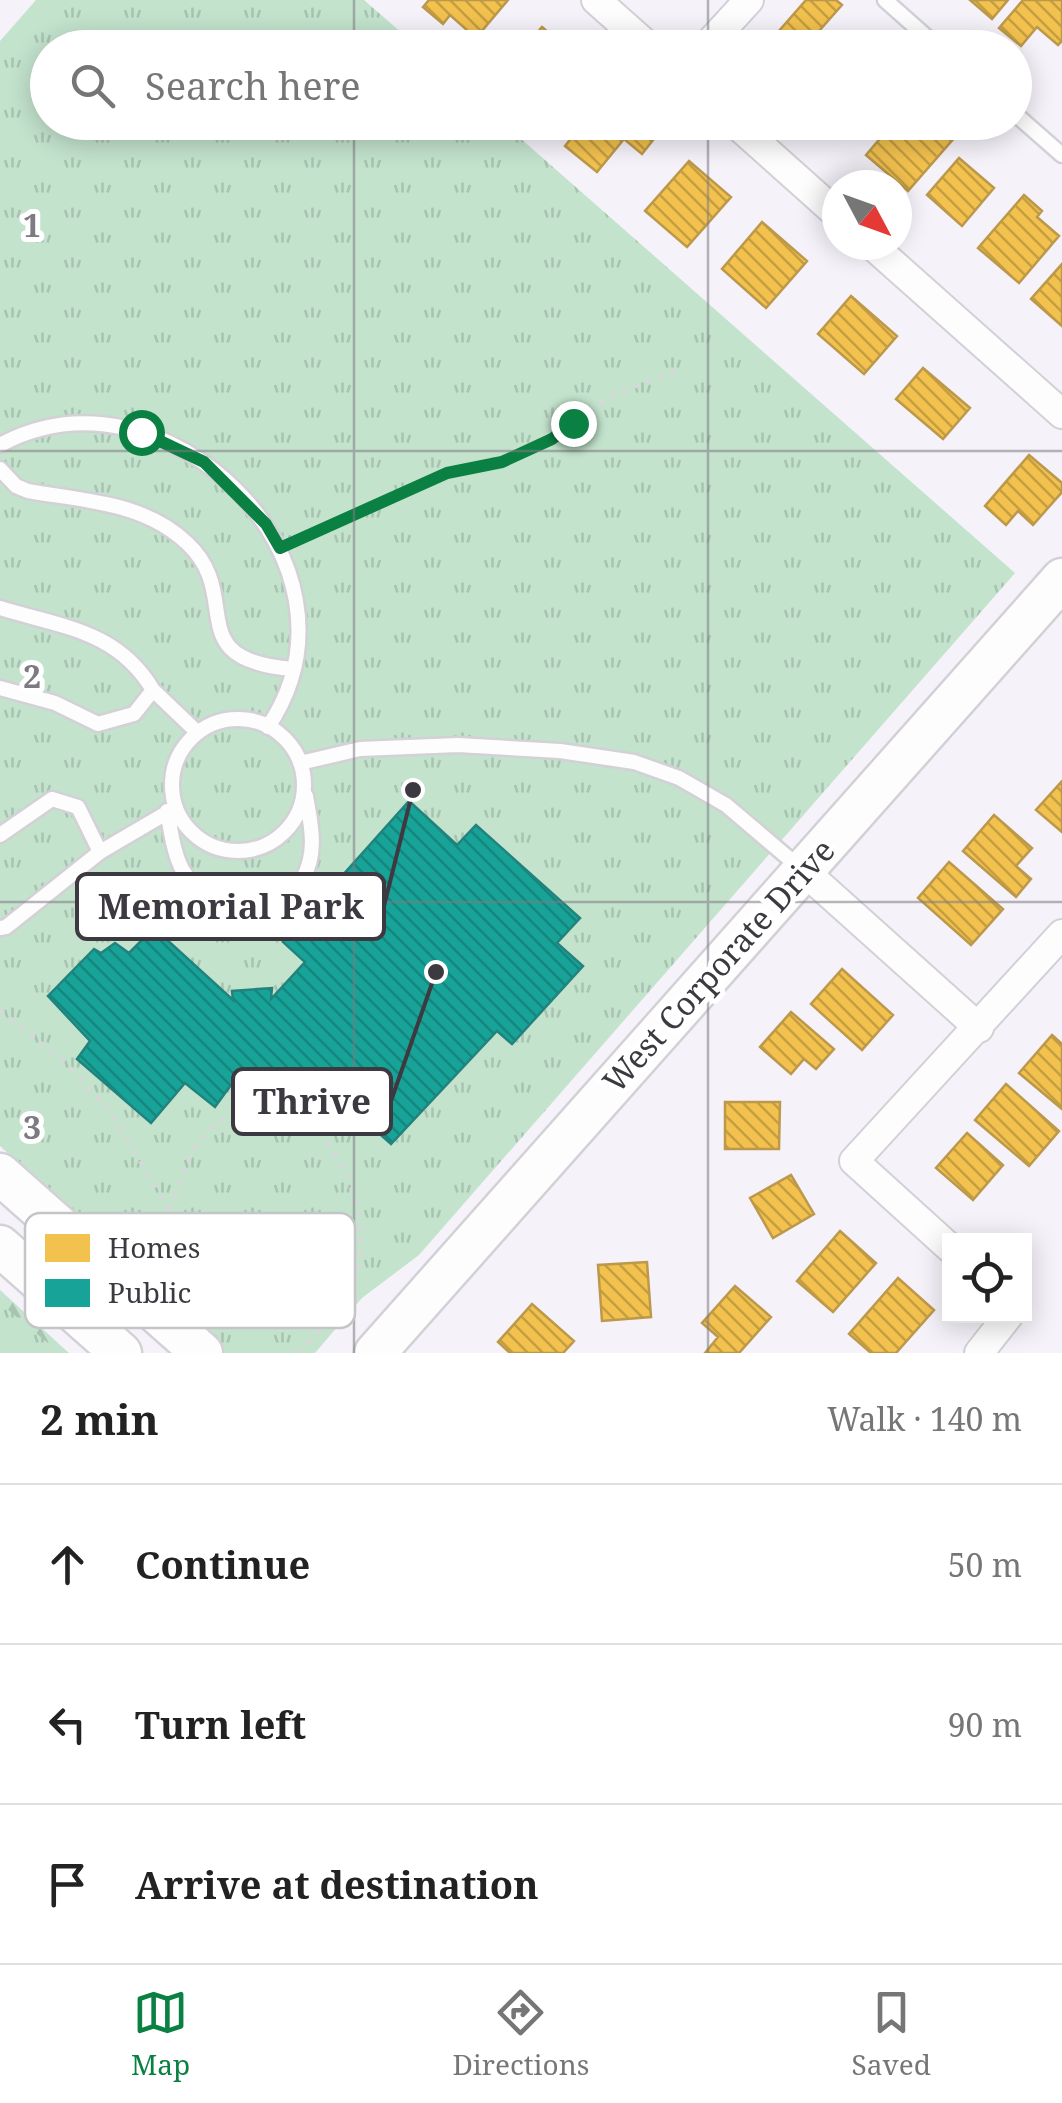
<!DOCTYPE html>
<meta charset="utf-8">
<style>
body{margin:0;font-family:"Noto Serif",serif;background:#f6f6f6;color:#222}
.controls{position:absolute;right:30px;bottom:30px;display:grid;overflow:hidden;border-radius:0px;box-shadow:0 5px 25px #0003}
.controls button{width:90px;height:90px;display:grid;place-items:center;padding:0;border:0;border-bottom:2px solid #e0e0e0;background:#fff;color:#222;font:50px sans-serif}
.compass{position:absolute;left:822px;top:170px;width:90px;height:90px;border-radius:50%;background:#fff;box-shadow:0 5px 25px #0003;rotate:131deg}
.stop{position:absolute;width:30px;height:30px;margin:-22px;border:8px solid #0b8043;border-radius:50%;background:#fff}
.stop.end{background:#0b8043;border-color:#fff;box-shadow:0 2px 10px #0008}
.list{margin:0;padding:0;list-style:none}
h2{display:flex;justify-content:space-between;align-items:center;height:130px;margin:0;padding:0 40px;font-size:42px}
h2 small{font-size:32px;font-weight:400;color:#767676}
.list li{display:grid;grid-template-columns:65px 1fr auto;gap:30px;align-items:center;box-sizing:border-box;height:160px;padding:0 40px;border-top:2px solid #e0e0e0}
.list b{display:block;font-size:38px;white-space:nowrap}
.list em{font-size:32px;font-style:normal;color:#767676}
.icon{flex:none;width:55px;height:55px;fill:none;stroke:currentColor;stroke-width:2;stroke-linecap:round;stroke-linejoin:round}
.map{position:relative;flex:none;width:1062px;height:1353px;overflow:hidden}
.search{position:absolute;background:#fff;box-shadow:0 5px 25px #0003;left:30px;right:30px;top:30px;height:110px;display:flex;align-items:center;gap:25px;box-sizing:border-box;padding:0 35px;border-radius:55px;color:#767676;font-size:38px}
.sheet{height:610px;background:#fff}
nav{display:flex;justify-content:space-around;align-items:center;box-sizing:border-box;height:140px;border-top:2px solid #e0e0e0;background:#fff;font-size:28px;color:#767676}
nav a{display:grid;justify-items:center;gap:5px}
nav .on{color:#0b8043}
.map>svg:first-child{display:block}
.forest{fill:url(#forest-firs)}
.park{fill:url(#park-tufts)}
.homes{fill:url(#homes-back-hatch);stroke:#bc984a;stroke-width:2.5}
.public{fill:url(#public-back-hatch);stroke:#22837e;stroke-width:2.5}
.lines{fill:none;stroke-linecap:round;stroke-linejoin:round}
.lane-casing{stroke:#d3d0d6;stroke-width:19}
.street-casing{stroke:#d3d0d6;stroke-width:32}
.secondary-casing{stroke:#d3d0d6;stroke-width:45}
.path{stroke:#d8d7da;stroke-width:4;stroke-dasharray:5 8;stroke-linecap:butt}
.lane{stroke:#fefdfe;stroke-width:14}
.street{stroke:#fefdfe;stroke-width:28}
.secondary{stroke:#fefdfe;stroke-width:40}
.route{stroke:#0b8043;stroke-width:12}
.grid{fill:none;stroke:#7e7a81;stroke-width:2.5;stroke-opacity:0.55}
.labels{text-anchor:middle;stroke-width:10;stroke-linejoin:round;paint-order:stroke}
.street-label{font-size:32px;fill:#3d3940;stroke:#fff}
.key{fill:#fff;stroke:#c5c4c6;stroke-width:2.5}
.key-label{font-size:28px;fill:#3d3940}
.grid-label{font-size:32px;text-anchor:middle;font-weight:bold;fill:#7e7a81;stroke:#fff;stroke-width:10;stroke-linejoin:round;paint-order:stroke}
.leader{fill:none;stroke:#3d3940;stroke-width:4}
.callout-dot{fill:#3d3940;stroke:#fff;stroke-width:4}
.callout{fill:#fff;stroke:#3d3940;stroke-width:4}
.callout-label{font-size:35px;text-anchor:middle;font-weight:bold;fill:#3d3940}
</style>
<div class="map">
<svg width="1062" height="1353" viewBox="0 0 1062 1353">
<defs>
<pattern id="forest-firs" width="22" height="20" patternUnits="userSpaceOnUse" patternTransform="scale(2.5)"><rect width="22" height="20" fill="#c3e3cd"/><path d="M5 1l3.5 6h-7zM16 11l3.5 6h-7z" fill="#a8c4b1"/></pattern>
<pattern id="park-tufts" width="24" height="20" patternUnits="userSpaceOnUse" patternTransform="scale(2.5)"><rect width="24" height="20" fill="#c3e3cd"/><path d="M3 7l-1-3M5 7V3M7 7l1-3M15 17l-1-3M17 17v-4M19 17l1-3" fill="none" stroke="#a8c4b1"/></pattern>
<pattern id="homes-back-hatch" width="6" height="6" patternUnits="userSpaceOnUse" patternTransform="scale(2.5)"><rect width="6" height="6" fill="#f2c14e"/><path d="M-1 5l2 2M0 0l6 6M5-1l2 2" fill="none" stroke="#c59e42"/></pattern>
<pattern id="public-back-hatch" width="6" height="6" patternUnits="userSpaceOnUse" patternTransform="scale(2.5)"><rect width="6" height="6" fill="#17a398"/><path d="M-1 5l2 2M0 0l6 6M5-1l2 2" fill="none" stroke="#16867d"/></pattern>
</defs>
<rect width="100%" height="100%" fill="#f6f2fa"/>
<!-- forest -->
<path class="forest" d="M0,1290L69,1353H0Z"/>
<!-- park -->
<path class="park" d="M36,0H364L418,47L48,48V122L503,123L1015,573L419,1255L362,1298L315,1353H223L0,1146V41Z
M0,1303L60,1353H0Z"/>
<!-- homes -->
<path class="homes" d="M429,0H508L476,38L450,15L443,24L423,7Z
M806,0H836L842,5L804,48H764Z
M970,0H1008L992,19Z
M1023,0H1062V41L1058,45L1037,27L1021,46L999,28Z
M542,27L566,48H524Z
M584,122H652L661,130L642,154L624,139L597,172L565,146Z
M894,122H938L955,137L908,191L866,155Z
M959,158L994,188L962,226L927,195Z
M689,161L731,197L687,247L645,211Z
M1024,195L1042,211L1037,217L1059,236L1019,283L978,248Z
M762,222L807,261L766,308L722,269Z
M1062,264V326L1031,299Z
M851,296L897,336L864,374L818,334Z
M923,368L970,408L943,439L896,399Z
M1029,455L1062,483V492L1033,525L1018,511L1006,525L985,506Z
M1062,781V832L1036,810Z
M994,815L1032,848L1016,866L1031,879L1016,897L963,851Z
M949,862L1003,909L971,945L918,898Z
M842,969L893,1015L862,1050L811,1004Z
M791,1012L834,1049L816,1069L804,1059L791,1074L760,1047Z
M1052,1035L1062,1044V1109L1019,1073Z
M1006,1084L1059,1131L1029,1166L975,1120Z
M725,1102H780L779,1149H725Z
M967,1133L1003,1165L973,1200L936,1168Z
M791,1175L814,1214L773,1238L750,1198Z
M840,1231L876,1263L833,1312L797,1281Z
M647,1262L651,1317L602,1321L598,1265Z
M898,1278L934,1310L896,1353H871L849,1334Z
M735,1286L771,1317L739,1353H705L718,1337L702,1323Z
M532,1304L574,1341L563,1353H510L498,1342Z"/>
<!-- public -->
<path class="public" d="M409,801L457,845L476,825L580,918L557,943L583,966L512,1044L497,1031L391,1144L346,1104L331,1121L274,1073L277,1085L239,1087L236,1078L215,1107L185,1083L151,1123L77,1059L90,1041L48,996L94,949L101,953L115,943L129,953L154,928L233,1000L232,991L272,988L271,999L305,962L283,942Z"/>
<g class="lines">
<!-- lane casing -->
<g class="lane-casing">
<path id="lane" d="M885,0L939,48
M1014,113L1062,155
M0,445C163,356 379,561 268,727
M0,469L16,486L28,491C84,501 144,502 187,543C245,597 178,660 293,669
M0,608C61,627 117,630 153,690
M0,688L55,703L98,724L134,714L153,690L197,732
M172 785a66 66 0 1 1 132 0a66 66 0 1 1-132 0Z
M300,763L360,749L458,745L560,751L634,762L679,778L726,805L799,867
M167,811C171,830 173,853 183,871C206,908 278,922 302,880C318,853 311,825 306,796
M0,835L52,799L78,807L100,852
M0,928L6,927L100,852L175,808"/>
</g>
<!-- street casing -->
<g class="street-casing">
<path id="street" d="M596,0L650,48
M705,48L749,0
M734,122L837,214
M872,245L1062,414
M804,871L979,1028
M950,1248L854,1161L1062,934
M979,1353L1008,1316"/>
</g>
<!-- secondary casing -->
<g class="secondary-casing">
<path id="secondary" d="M0,1174L202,1353
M0,1246L121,1353
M375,1353L1062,579"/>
</g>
<!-- path -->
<path class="path" d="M294,542L447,473L502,462L552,439L608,397L680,369
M0,1010L65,1062L111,1113L169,1209L178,1263L190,1299
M169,1209C183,1179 188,1145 217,1123C225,1118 237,1115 246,1113C325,1091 373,1204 358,1267C350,1303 322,1331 295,1353"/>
<!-- lane -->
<use href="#lane" class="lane"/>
<!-- street -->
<use href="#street" class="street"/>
<!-- secondary -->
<use href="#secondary" class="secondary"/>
</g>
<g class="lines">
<!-- route -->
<path class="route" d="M141,432L204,462L266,524L280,548L447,473L502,462L552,439L573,423"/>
</g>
<!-- grid -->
<path class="grid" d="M354,0V48M708,0V48M354,122V1353M708,122V1353M0,451H1062M0,902H1062"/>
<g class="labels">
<!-- street labels -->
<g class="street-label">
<text transform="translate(719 966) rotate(-48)" y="11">West Corporate Drive</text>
</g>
</g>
<!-- legend -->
<rect x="25" y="1213" width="330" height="115" rx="15" class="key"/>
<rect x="45" y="1234" width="45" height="28" fill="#f2c14e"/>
<rect x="45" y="1279" width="45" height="28" fill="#17a398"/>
<g class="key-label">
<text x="108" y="1258">Homes</text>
<text x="108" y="1303">Public</text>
</g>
<g class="grid-label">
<text x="32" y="237">1</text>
<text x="32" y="688">2</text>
<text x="32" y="1139">3</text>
</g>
<!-- callouts -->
<path class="leader" d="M413 790L384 906M436 972L391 1101"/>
<g class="callout-dot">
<circle cx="413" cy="790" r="10"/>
<circle cx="436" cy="972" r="10"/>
</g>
<g class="callout">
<rect x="77" y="874" width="307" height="65" rx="10"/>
<rect x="233" y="1069" width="158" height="65" rx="10"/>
</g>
<g class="callout-label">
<text x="231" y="919">Memorial Park</text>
<text x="312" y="1114">Thrive</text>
</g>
</svg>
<div class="controls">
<button><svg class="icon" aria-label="locate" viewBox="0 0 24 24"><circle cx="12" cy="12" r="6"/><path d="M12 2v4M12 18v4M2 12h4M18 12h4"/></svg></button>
</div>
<svg class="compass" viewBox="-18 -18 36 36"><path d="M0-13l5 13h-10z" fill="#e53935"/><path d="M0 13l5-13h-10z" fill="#767676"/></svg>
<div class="stop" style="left:141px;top:432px"></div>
<div class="stop end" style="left:573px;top:423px"></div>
<div class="search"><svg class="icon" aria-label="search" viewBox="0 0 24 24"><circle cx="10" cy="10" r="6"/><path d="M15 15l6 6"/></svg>Search here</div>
</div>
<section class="sheet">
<h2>2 min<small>Walk · 140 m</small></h2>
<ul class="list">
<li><svg class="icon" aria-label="ahead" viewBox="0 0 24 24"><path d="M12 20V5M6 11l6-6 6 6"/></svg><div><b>Continue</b></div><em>50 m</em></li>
<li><svg class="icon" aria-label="left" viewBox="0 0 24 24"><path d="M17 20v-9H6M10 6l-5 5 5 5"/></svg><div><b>Turn left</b></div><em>90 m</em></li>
<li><svg class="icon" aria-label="arrive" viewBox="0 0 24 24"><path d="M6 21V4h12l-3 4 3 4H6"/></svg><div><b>Arrive at destination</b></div></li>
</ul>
</section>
<nav>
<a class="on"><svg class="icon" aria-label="map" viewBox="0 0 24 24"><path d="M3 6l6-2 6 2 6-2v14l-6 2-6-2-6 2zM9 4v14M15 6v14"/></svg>Map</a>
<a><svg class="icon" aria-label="directions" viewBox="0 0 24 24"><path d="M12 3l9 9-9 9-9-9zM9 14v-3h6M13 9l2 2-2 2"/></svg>Directions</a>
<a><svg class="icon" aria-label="saved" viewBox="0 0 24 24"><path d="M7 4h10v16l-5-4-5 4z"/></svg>Saved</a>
</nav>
